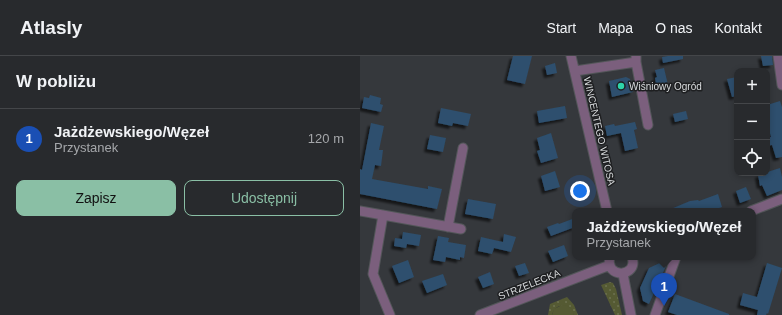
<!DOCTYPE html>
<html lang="pl">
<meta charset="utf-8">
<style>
body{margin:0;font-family:Arial,sans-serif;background:#303235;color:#f1f3f6}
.controls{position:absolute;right:12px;top:12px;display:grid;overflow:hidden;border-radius:8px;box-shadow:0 2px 6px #0003}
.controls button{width:36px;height:36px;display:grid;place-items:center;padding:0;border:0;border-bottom:1px solid #444649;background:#282a2d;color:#f1f3f6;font:20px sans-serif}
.you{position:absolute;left:220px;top:135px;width:14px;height:14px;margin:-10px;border:3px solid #fff;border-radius:50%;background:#1a73e8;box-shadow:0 0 0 6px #1a73e833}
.badge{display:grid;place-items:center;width:26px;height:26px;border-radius:50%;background:#8abfa5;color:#fff;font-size:13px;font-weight:700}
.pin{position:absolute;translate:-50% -33px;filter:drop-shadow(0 1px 2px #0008)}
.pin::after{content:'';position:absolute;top:21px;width:14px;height:12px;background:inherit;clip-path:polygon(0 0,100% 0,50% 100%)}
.popup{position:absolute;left:212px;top:152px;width:184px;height:52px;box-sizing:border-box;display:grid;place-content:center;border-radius:8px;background:#282a2d;filter:drop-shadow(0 1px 3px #0005);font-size:13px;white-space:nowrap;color:#a5a7aa}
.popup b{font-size:15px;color:#f1f3f6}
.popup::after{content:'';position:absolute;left:50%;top:100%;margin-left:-8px;border:8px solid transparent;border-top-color:#282a2d}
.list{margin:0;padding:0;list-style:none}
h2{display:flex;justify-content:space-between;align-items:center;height:52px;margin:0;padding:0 16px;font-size:17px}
h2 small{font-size:13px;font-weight:400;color:#a5a7aa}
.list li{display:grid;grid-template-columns:26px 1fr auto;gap:12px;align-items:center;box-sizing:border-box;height:60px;padding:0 16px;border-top:1px solid #444649}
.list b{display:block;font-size:15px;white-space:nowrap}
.list p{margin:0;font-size:13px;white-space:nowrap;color:#a5a7aa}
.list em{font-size:13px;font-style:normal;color:#a5a7aa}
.actions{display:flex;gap:8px;padding:12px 16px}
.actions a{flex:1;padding:9px 0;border:1px solid #8abfa5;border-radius:8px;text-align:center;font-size:14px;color:#8abfa5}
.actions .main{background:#8abfa5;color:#111}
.icon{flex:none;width:22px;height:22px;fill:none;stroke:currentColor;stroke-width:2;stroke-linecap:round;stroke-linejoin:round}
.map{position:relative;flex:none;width:422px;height:259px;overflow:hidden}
header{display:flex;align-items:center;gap:24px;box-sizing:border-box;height:56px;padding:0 20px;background:#282a2d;border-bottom:1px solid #444649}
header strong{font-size:19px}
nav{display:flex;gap:22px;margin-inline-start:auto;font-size:14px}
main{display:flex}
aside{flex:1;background:#282a2d}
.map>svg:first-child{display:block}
.grass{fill:url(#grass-dots)}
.green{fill:#555a33}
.building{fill:#2d4f6e;filter:url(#shadow)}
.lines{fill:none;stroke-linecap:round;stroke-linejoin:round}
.minor-casing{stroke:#535659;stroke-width:11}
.minor{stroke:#7b5f7d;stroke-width:9}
.poi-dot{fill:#2ed4aa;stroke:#1e1f21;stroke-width:1.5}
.labels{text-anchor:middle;stroke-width:3;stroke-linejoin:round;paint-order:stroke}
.poi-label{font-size:10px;fill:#d9dcde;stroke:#1e1f21;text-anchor:start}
.street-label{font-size:10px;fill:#d9dcde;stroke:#1e1f21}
</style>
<header>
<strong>Atlasly</strong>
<nav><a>Start</a><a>Mapa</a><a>O nas</a><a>Kontakt</a></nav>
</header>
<main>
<aside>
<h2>W pobliżu<small></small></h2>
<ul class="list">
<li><span class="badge" style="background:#1a4fb4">1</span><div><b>Jażdżewskiego/Węzeł</b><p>Przystanek</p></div><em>120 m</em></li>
</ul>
<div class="actions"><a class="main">Zapisz</a><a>Udostępnij</a></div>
</aside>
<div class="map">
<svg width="422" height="259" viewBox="0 0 422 259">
<defs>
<pattern id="grass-dots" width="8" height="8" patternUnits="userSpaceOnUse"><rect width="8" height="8" fill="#555a33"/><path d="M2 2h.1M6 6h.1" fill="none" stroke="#6d7150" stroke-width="1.8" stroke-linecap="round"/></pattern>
<filter id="shadow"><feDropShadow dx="-3" dy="3" stdDeviation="1" flood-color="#0009"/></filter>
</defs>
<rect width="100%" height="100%" fill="#35383c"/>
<!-- grass -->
<path class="grass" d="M250,226L253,227L256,233L262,259H255L241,229Z
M207,241L214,249L218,259H214L210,252C202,248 195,249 192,259H188L190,248Z"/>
<!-- green -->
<path class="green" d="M202,249C208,249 213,252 214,259H192L194,253Z"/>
<!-- building -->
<path class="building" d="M153,0H172L165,28L147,24Z
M308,0H323V3L303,7L302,1Z
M401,0H412L413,9L403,10Z
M195,7L197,17L187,19L185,10Z
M304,12L308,29L299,31L298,28H296L295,22L297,21L295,14Z
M266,21L270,23L273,36L252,41L249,25Z
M377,21V40L372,41L367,23Z
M10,39L21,42L20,48L23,49L21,56L2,52L4,41L9,42Z
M420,45L422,51V101L416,102L412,89L407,90V82L411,81L407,66V49Z
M205,50L207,62L179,67L177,55Z
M81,52L111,58L108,70L93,67L92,70L78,67Z
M326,55L328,63L315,66L313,58Z
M275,66L277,73L274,74L278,92L265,95L261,77L247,80L245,70L254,68L255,70Z
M11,67L24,70L19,94H23L21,110L15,109L12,123L68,133V130L82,133L77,153L0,138V113L2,114Z
M191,77L198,102L181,107L177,95L180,94L177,82Z
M70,79L86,82L83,96L67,93Z
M420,112L422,121V134L407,140L402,129L400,130L398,119Z
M195,115L200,131L185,135L181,120Z
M386,131L391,143L380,147L376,135Z
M358,138L362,151L351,155H347L346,152L337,155H306L330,145L338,144L339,145Z
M108,143L136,148L133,163L105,158Z
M215,162V171L191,180L187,171L198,167L199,168Z
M43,176L61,179L59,190L47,188L46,192L34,190L35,182L42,183Z
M144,178L156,181L151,196L134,192L132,198L118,195L121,181L143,186Z
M78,180L89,182L88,186L106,189L104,202L100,201V204L86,201L85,206L73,204Z
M204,189L208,200L193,206L188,195Z
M48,204L54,221L39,227L32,210Z
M304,205L306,210L289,248L283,245L280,232L289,212Z
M165,207L169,217L159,220L155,210Z
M407,207L422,212L408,258L407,257L406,259H397L398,254L380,249L383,237L397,241Z
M130,216L134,228L123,232L118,221Z
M83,218L87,229L67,237L62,225Z
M315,238L369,258V259H317L308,256Z"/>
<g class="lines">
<!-- minor casing -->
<g class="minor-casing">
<path id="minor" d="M211,0L247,155
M418,0L422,29
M276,6L288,69
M215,15L276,6V0
M0,155L101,173
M391,155L422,143
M23,159L13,218L30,259
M88,171L103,92
M250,201C244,223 279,222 272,201
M263,218L271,259
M120,259L250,209
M295,259L316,201"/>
</g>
<!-- minor -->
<use href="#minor" class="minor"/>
</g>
<!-- markers -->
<circle class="poi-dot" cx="261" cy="30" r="4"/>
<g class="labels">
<!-- poi labels -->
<g class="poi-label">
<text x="269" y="34">Wiśniowy Ogród</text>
</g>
<!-- street labels -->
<g class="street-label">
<text transform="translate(240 75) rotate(77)" y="4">WINCENTEGO WITOSA</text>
<text transform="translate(169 228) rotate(-22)" y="4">STRZELECKA</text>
</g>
</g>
</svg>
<div class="controls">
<button>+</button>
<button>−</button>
<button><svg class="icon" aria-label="locate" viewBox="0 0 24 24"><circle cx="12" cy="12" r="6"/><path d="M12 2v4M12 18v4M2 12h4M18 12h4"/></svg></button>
</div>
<div class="you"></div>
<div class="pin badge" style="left:304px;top:250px;background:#1a4fb4">1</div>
<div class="popup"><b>Jażdżewskiego/Węzeł</b>Przystanek</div>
</div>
</main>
